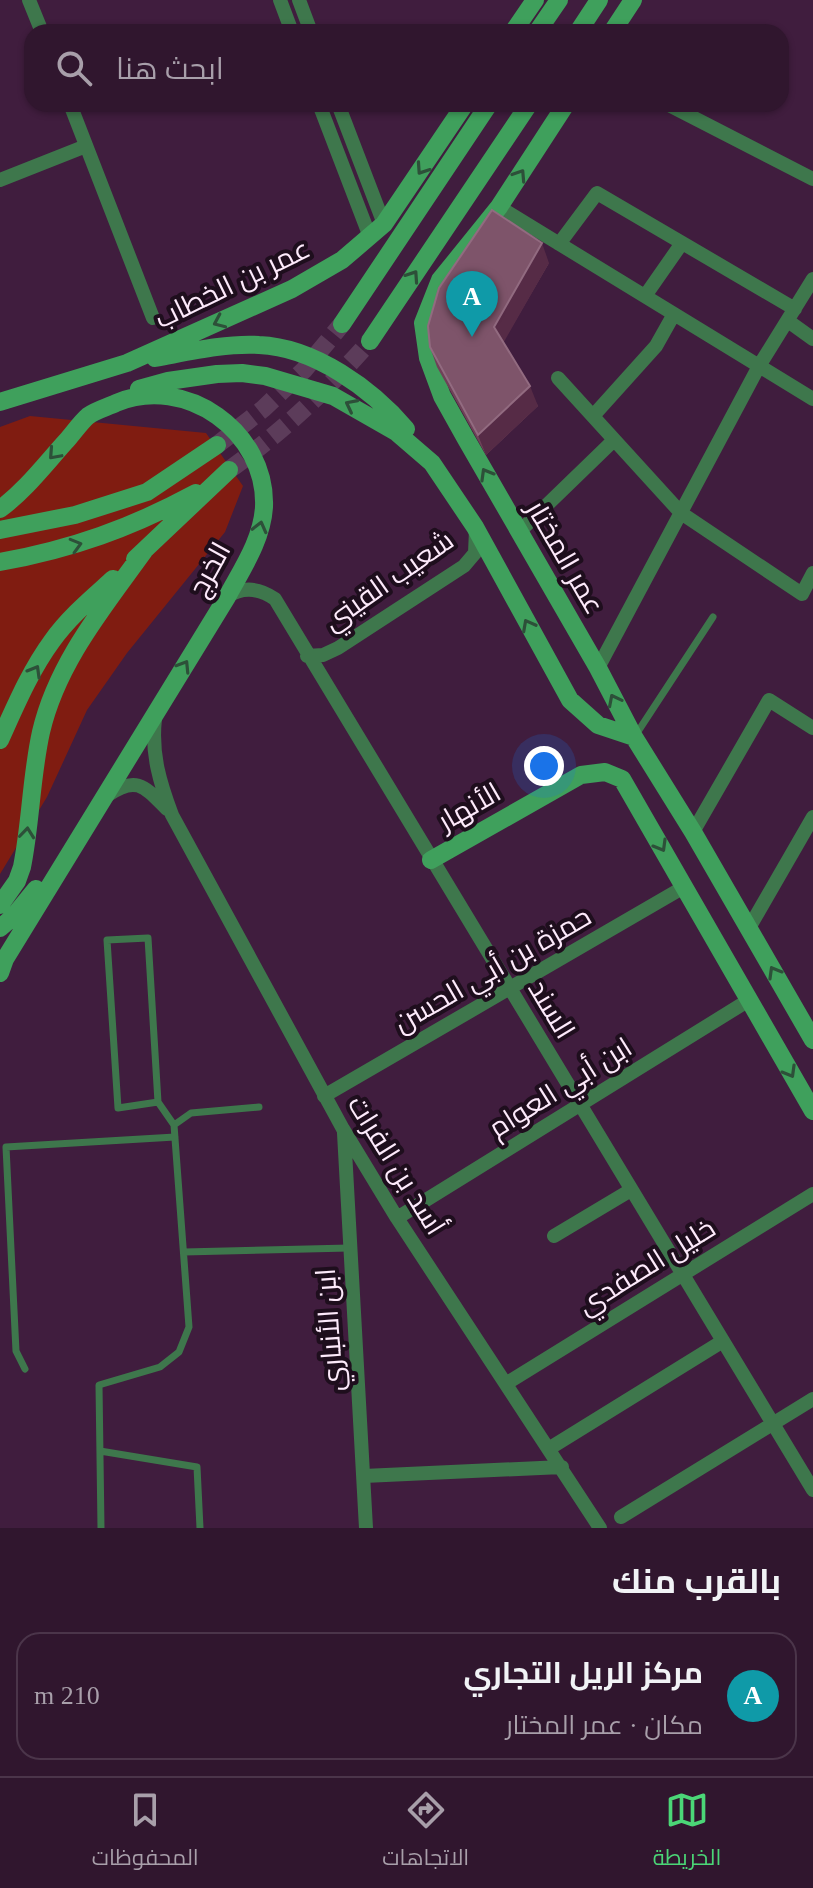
<!DOCTYPE html>
<html lang="ar">
<meta charset="utf-8">
<style>
body{margin:0;font-family:"Times New Roman",Cairo,serif;background:#381f36;color:#f1f3f6;direction:rtl}
.you{position:absolute;left:544px;top:766px;width:28px;height:28px;margin:-20px;border:6px solid #fff;border-radius:50%;background:#1a73e8;box-shadow:0 0 0 12px #1a73e833}
.badge{display:grid;place-items:center;width:52px;height:52px;border-radius:50%;background:#4bd677;color:#fff;font-size:26px;font-weight:700}
.pin{position:absolute;translate:-50% -66px;filter:drop-shadow(0 2px 4px #0008)}
.pin::after{content:'';position:absolute;top:42px;width:28px;height:24px;background:inherit;clip-path:polygon(0 0,100% 0,50% 100%)}
.list{margin:0;padding:0;list-style:none}
h2{display:flex;justify-content:space-between;align-items:center;height:104px;margin:0;padding:0 32px;font-size:34px}
h2 small{font-size:26px;font-weight:400;color:#a89faa}
.list li{display:grid;grid-template-columns:52px 1fr auto;gap:24px;align-items:center;box-sizing:border-box;height:128px;margin:0 16px 16px;padding:0 16px;border:2px solid #4b354a;border-radius:24px}
.list b{display:block;font-size:30px;white-space:nowrap}
.list p{margin:0;font-size:26px;white-space:nowrap;color:#a89faa}
.list em{font-size:26px;font-style:normal;color:#a89faa}
.icon{flex:none;width:44px;height:44px;fill:none;stroke:currentColor;stroke-width:2;stroke-linecap:round;stroke-linejoin:round}
.map{position:relative;flex:none;width:813px;height:1528px;overflow:hidden;direction:ltr}
.search{position:absolute;background:#30162e;box-shadow:0 2px 6px #0004;left:24px;right:24px;top:24px;height:88px;display:flex;align-items:center;gap:20px;box-sizing:border-box;padding:0 28px;border-radius:24px;color:#a89faa;font-size:30px}
.sheet{height:248px;background:#30162e}
nav{display:flex;justify-content:space-around;align-items:center;box-sizing:border-box;height:112px;border-top:2px solid #4b354a;background:#30162e;font-size:22px;color:#a89faa}
nav a{display:grid;justify-items:center;gap:4px}
nav .on{color:#4bd677}
.map>svg:first-child{display:block}
.green{fill:#801c11}
.lines{fill:none;stroke-linecap:round;stroke-linejoin:round}
.secondary-tunnel{stroke:#5c3c5a;stroke-width:18;stroke-dasharray:18 9;stroke-linecap:butt}
.lane{stroke:#3e774c;stroke-width:7}
.street{stroke:#3e774c;stroke-width:14}
.secondary{stroke:#3fa05c;stroke-width:18}
.wall{fill:#6f4258}
.shaded-wall{fill:#562b46}
.building{fill:#7e546a;stroke:#926b80;stroke-width:2}
.oneway{stroke:#2d5039}
.labels{text-anchor:middle;stroke-width:8;stroke-linejoin:round;paint-order:stroke}
.street-label{font-size:28px;fill:#fdeafb;stroke:#1e0e1d}
</style>
<div class="map">
<svg width="813" height="1528" viewBox="0 0 813 1528">
<rect width="100%" height="100%" fill="#401d3e"/>
<!-- green -->
<path class="green" d="M30,416L206,433L243,486L225,532L127,653L87,710L47,797L0,874V427Z"/>
<g class="lines">
<!-- secondary-tunnel -->
<path class="secondary-tunnel" d="M217,445L263,409L304,370L342,324
M229,470C282,432 327,390 370,341"/>
<!-- lane -->
<path class="lane" d="M635,736L713,617
M158,1102L148,938L107,940L118,1108L158,1102L174,1125
M184,1252L349,1248
M25,1369L16,1351L6,1147L175,1137
M100,1451L197,1467L200,1528
M101,1528L99,1385L160,1367L179,1352L189,1327L174,1125L191,1113L259,1107"/>
<!-- street -->
<path class="street" d="M29,0L42,32
M280,0L292,32
M299,0L311,32
M70,104L153,318
M319,104L370,237
M338,104L384,224
M667,104L813,179
M0,180L86,146
M499,207L813,399
M559,244L597,193L795,309
M645,296L682,243
M788,321L813,339
M558,378L681,513L802,594L813,573
M593,416L656,346L674,314
M519,532L614,440
M227,597C243,586 259,588 275,599L813,1490
M307,656L323,655L338,648L464,566L475,553L476,530
M598,668L759,366L813,279
M155,719C151,754 160,783 172,815L343,1129L397,1218L600,1528
M108,795C137,775 145,787 167,809
M693,832L769,700L813,728
M749,928L813,817
M324,1096L684,887
M344,1133L366,1528
M397,1218L749,1000
M554,1236L631,1190
M507,1383L813,1194
M550,1448L723,1341
M364,1476L562,1467
M621,1517L813,1399"/>
<!-- secondary -->
<path class="secondary" d="M513,32L535,0
M537,32L559,0
M578,32L599,0
M612,32L633,0
M566,104L499,207L440,280L423,323L428,358L442,396L466,439L598,668L634,737L693,832L813,1040
M342,324L489,104
M370,341L529,104
M155,358C188,352 225,343 259,345C314,347 372,389 406,429
M139,389L168,381L217,374L242,373L265,376L333,396L396,432L432,463L475,527L570,700L598,725L634,737
M0,402L127,363L292,289L342,260L384,224L465,104
M0,509C26,490 46,463 68,439C74,432 81,422 88,416C96,410 108,407 116,403C186,374 267,432 264,507C262,540 242,569 227,597L5,959L0,973
M0,530L75,515L147,492L217,445
M135,559L229,470
M0,562C72,549 131,528 196,493
M0,740C15,707 30,671 52,641C69,617 92,598 113,579
M431,860L581,775L605,772L622,779L813,1111
M0,905L17,881L22,867C31,822 31,777 41,732C57,663 103,608 144,551
M0,928L14,916L36,889"/>
</g>
<!-- wall -->
<path class="wall" d="M549,263L503,342L538,406L486,455L437,367L430,347Z"/>
<!-- shaded-wall -->
<path class="shaded-wall" d="M542,243L549,263L501,347L494,327Z
M530,386L538,406L486,455L478,435Z"/>
<!-- building -->
<path class="building" d="M492,210L542,243L494,327L530,386L478,435L430,347L428,326L439,288Z"/>
<!-- one-way arrows -->
<defs><path id="oneway-chevron" d="M-2-3.5L2.5 0L-2 3.5" fill="none" stroke-width="1.6" stroke-linecap="round" stroke-linejoin="round" transform="scale(2)"/></defs>
<g class="oneway">
<use href="#oneway-chevron" transform="translate(422 169) rotate(124)"/>
<use href="#oneway-chevron" transform="translate(520 175) rotate(-57)"/>
<use href="#oneway-chevron" transform="translate(413 276) rotate(-56)"/>
<use href="#oneway-chevron" transform="translate(219 322) rotate(156)"/>
<use href="#oneway-chevron" transform="translate(351 405) rotate(-153)"/>
<use href="#oneway-chevron" transform="translate(54 454) rotate(132)"/>
<use href="#oneway-chevron" transform="translate(486 474) rotate(-120)"/>
<use href="#oneway-chevron" transform="translate(260 527) rotate(-76)"/>
<use href="#oneway-chevron" transform="translate(76 545) rotate(-16)"/>
<use href="#oneway-chevron" transform="translate(528 625) rotate(-118)"/>
<use href="#oneway-chevron" transform="translate(184 666) rotate(-58)"/>
<use href="#oneway-chevron" transform="translate(35 671) rotate(-60)"/>
<use href="#oneway-chevron" transform="translate(614 700) rotate(-117)"/>
<use href="#oneway-chevron" transform="translate(27 833) rotate(-84)"/>
<use href="#oneway-chevron" transform="translate(661 846) rotate(60)"/>
<use href="#oneway-chevron" transform="translate(774 972) rotate(-120)"/>
<use href="#oneway-chevron" transform="translate(790 1072) rotate(60)"/>
</g>
<g class="labels">
<!-- street labels -->
<g class="street-label">
<text transform="translate(232 283) rotate(-26)" y="10">عمر بن الخطاب</text>
<text transform="translate(566 557) rotate(60)" y="10">عمر المختار</text>
<text transform="translate(209 569) rotate(-61)" y="10">الخرج</text>
<text transform="translate(388 580) rotate(-35)" y="10">شعيب القيني</text>
<text transform="translate(469 806) rotate(-30)" y="10">الأنهار</text>
<text transform="translate(492 969) rotate(-30)" y="10">حمزة بن أبي الحسن</text>
<text transform="translate(552 1009) rotate(59)" y="10">السند</text>
<text transform="translate(560 1087) rotate(-32)" y="10">ابن أبي العوام</text>
<text transform="translate(397 1165) rotate(58)" y="10">أسد بن الفرات</text>
<text transform="translate(646 1266) rotate(-32)" y="10">خليل الصفدي</text>
<text transform="translate(329 1330) rotate(-94)" y="10">ابن الأنباري</text>
</g>
</g>
</svg>
<div class="you"></div>
<div class="pin badge" style="left:472px;top:337px;background:#0f9aa8">A</div>
<div class="search"><svg class="icon" aria-label="search" viewBox="0 0 24 24"><circle cx="10" cy="10" r="6"/><path d="M15 15l6 6"/></svg>ابحث هنا</div>
</div>
<section class="sheet">
<h2>بالقرب منك<small></small></h2>
<ul class="list">
<li><span class="badge" style="background:#0f9aa8">A</span><div><b>مركز الريل التجاري</b><p>مكان · عمر المختار</p></div><em>210 m</em></li>
</ul>
</section>
<nav>
<a class="on"><svg class="icon" aria-label="map" viewBox="0 0 24 24"><path d="M3 6l6-2 6 2 6-2v14l-6 2-6-2-6 2zM9 4v14M15 6v14"/></svg>الخريطة</a>
<a><svg class="icon" aria-label="directions" viewBox="0 0 24 24"><path d="M12 3l9 9-9 9-9-9zM9 14v-3h6M13 9l2 2-2 2"/></svg>الاتجاهات</a>
<a><svg class="icon" aria-label="saved" viewBox="0 0 24 24"><path d="M7 4h10v16l-5-4-5 4z"/></svg>المحفوظات</a>
</nav>
